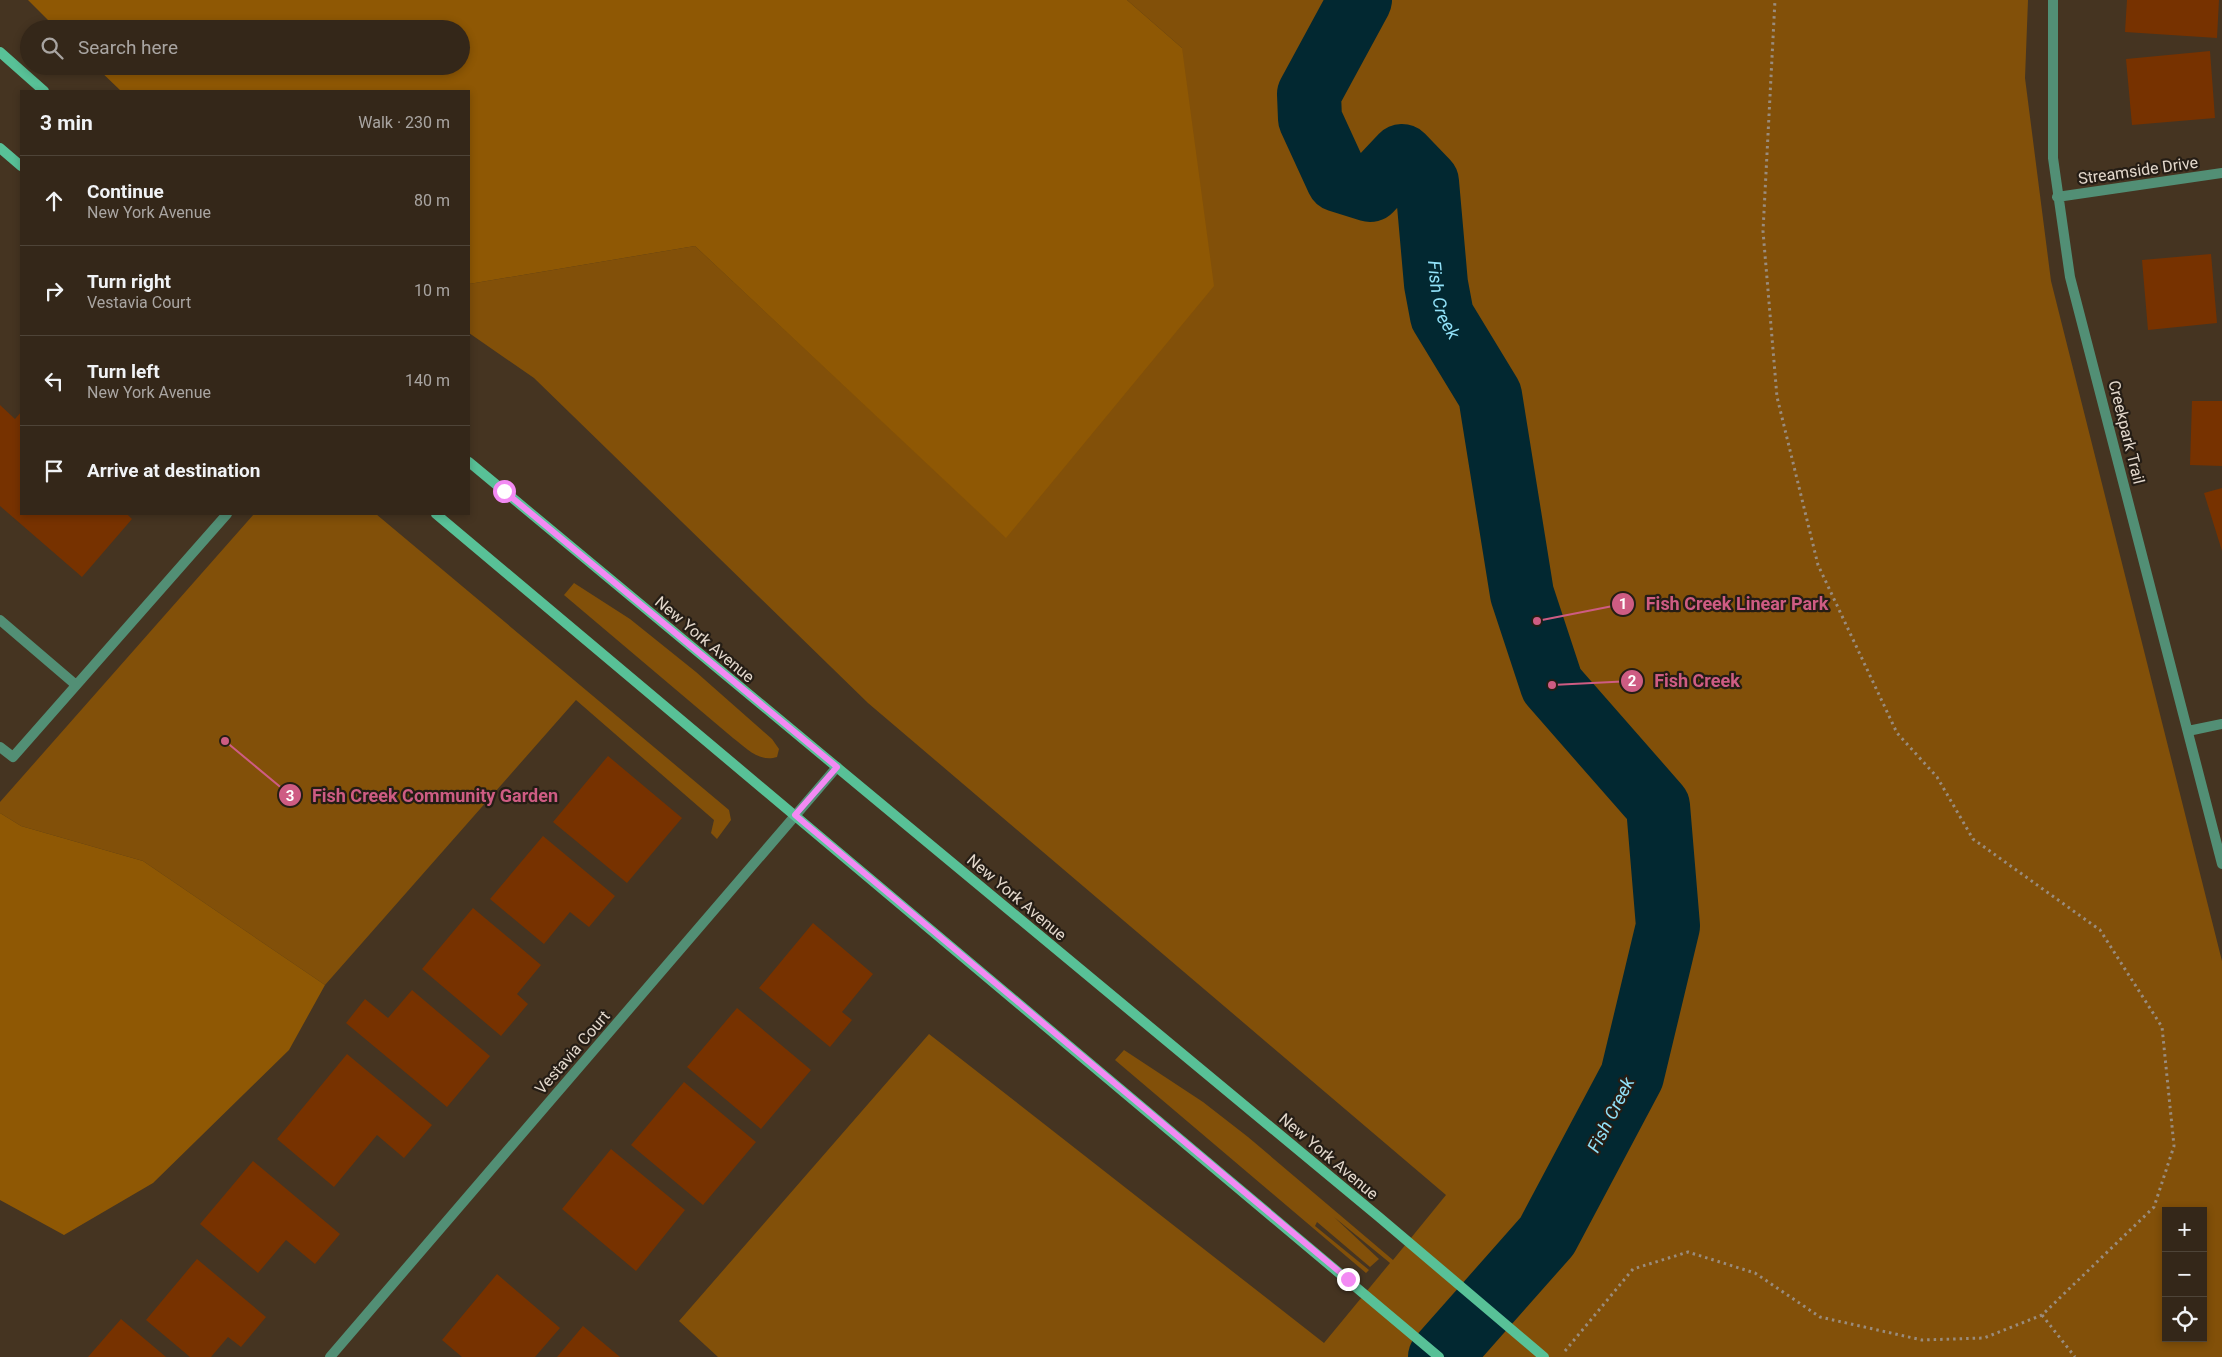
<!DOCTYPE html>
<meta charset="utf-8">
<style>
body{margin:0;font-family:Roboto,sans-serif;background:#3f3326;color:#f1f3f6}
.controls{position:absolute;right:15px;bottom:15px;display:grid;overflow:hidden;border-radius:0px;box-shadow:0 2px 8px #0003}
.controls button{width:45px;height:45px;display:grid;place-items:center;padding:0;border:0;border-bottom:1px solid #4e4438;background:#342719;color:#f1f3f6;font:25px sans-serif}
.stop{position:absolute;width:15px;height:15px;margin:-11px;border:4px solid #f28af3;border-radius:50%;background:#fff}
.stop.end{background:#f28af3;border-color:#fff;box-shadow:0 1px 5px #0008}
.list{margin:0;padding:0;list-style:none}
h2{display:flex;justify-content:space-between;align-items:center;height:65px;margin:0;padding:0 20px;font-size:21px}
h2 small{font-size:16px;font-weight:400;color:#a9a5a2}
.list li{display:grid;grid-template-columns:32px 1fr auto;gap:15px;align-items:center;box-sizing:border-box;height:90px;padding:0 20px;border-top:1px solid #4e4438}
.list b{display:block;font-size:19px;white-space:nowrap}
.list p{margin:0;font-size:16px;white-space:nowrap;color:#a9a5a2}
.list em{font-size:16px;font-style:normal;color:#a9a5a2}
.icon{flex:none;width:28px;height:28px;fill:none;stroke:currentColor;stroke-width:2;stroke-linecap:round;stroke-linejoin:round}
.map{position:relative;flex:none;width:2222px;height:1357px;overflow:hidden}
.search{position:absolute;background:#342719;box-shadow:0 2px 8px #0003;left:20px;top:20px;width:450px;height:55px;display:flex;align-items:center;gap:12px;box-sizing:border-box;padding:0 18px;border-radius:28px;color:#a9a5a2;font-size:19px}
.panel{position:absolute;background:#342719;box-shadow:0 2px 8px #0003;left:20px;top:90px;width:450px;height:425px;border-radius:0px}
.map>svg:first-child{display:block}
.green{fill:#825009;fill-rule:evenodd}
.forest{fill:#8f5804}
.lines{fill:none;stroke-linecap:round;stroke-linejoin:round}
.river{stroke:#022831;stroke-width:64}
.building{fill:#773200}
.path{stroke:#9a8c7d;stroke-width:3;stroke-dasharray:2.5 4;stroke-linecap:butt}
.service{stroke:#528f75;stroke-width:10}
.minor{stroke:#528f75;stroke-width:10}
.secondary{stroke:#58c197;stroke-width:10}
.route{stroke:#f28af3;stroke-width:6}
.labels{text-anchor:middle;stroke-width:4.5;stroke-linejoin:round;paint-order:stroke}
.street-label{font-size:16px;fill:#e4d9cd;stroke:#251d15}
.water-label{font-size:18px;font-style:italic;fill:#91e1f8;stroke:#251d15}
.leader{fill:none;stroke:#ce5c83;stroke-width:2}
.callout-dot{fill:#ce5c83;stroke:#251d15;stroke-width:2}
.mark-label{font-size:15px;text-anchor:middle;font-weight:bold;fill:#fff}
.callout-label{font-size:18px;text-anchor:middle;font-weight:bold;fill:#ce5c83;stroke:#251d15;stroke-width:4.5;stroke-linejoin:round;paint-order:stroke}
</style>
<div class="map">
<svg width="2222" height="1357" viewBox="0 0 2222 1357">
<rect width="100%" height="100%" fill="#453421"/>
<!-- green -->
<path class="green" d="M1127,0H2028L2025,78L2051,281L2222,961V1357H718L679,1321L929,1034L1324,1343L1390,1263L1334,1217L1379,1259L1370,1267L1317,1222L1315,1226L1369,1270L1366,1273L1115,1060L1124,1050L1203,1102L1248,1137L1393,1260L1446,1195L868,703L534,378L469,333V284L695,246L1006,537L1182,48ZM2166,1211H2203V1338H2166Z
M254,514H376L729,810L731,820L717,839L711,833L714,820L576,700L325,985L143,861L21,826L0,813V802Z
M574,583L630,619L696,672L772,739L779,749L777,757C760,763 746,748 733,738L564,595Z"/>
<!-- forest -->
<path class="forest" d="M28,0H1127L1182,48L1214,286L1006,538L695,246L469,284V91H121L95,66H461V29H57Z
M0,813L21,826L143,861L325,985L289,1050L153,1183L64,1235L0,1200Z"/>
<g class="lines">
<!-- river -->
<path class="river" id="s1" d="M1360,0L1309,94L1310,119L1338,180L1370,190L1402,156L1427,182L1436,284L1442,316L1490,395L1522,594L1552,685L1658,806L1668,926L1632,1076L1547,1236L1440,1357"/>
</g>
<!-- building -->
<path class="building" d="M2127,0H2219L2217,38L2125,32Z
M2210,51L2215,118L2132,125L2126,59Z
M2211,254L2217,323L2148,330L2142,260Z
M2192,401H2222V466L2190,465Z
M0,405L15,419L21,412V514H127L132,519L82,577L0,506Z
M2222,488V551L2204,493Z
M608,756L682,818L627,883L553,822Z
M543,836L615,896L589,927L570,912L544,944L490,899Z
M473,908L541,965L517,994L528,1004L501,1036L422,969Z
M813,923L873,974L842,1012L852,1020L830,1047L759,988Z
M412,990L490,1056L447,1107L346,1023L365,999L388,1018Z
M737,1008L811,1070L761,1129L687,1067Z
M347,1054L432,1125L404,1158L377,1135L334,1187L277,1139Z
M684,1082L756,1142L703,1205L631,1145Z
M611,1149L685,1210L636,1271L562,1209Z
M253,1161L340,1234L315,1264L286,1240L258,1273L200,1224Z
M197,1259L266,1317L241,1347L228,1337L211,1357H190L146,1320Z
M497,1274L560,1328L535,1357H462L442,1340Z
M121,1319L166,1357H88Z
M583,1326L620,1357H557Z"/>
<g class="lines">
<!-- path -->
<path class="path" d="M2042,1315L2075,1357
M1565,1351L1633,1269L1688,1252L1755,1273L1820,1317L1922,1340L1984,1338L2042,1315L2154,1207L2174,1146L2162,1027L2100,930L1973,839L1937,777L1897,733L1818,565L1777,397L1763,231L1775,0"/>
<!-- service -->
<path class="service" d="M0,620L76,685
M0,747L13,757L227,514"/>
<!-- minor -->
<path class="minor" d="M2053,0V158L2070,277L2222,864
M2057,197L2222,173
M2188,731L2222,724
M330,1357L837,767"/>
<!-- secondary -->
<path class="secondary" d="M0,52L44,91
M0,148L21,166
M469,462L1379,1217L1544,1357
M436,514L1439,1357"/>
</g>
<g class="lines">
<!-- route -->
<path class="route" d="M504,491L837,767L795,815L1348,1279"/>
</g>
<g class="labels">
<!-- street labels -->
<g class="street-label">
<text transform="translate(2138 170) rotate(-8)" y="6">Streamside Drive</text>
<text transform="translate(2127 432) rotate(76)" y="6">Creekpark Trail</text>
<text transform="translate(705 639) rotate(40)" y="6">New York Avenue</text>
<text transform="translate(1017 897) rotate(40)" y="6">New York Avenue</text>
<text transform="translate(572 1052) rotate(-49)" y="6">Vestavia Court</text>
<text transform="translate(1329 1156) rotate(40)" y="6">New York Avenue</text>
</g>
<!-- water labels -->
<g class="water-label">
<text dy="6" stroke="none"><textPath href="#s1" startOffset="435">Fish Creek</textPath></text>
<text transform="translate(1611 1115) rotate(-63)" y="6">Fish Creek</text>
</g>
</g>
<!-- callouts -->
<path class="leader" d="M1537 621L1623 604M1552 685L1632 681M225 741L290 795"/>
<g class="callout-dot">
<circle cx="1537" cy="621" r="5"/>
<circle cx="1552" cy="685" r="5"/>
<circle cx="225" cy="741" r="5"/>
<circle cx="1623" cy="604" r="12"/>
<circle cx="1632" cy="681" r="12"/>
<circle cx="290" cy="795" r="12"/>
</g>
<g class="mark-label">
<text x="1623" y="609">1</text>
<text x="1632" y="686">2</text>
<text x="290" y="801">3</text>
</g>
<g class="callout-label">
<text x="1737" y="610">Fish Creek Linear Park</text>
<text x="1697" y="687">Fish Creek</text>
<text x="435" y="802">Fish Creek Community Garden</text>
</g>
</svg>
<div class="controls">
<button>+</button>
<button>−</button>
<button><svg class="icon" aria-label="locate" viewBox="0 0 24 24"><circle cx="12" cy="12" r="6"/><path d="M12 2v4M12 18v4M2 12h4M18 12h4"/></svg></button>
</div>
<div class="stop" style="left:504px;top:491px"></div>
<div class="stop end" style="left:1348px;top:1279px"></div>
<div class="search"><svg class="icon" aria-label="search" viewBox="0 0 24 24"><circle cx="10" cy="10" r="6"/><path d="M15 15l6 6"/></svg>Search here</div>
<section class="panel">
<h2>3 min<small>Walk · 230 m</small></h2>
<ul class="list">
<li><svg class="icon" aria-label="ahead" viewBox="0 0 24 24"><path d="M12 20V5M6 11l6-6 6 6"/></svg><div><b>Continue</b><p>New York Avenue</p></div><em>80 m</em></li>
<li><svg class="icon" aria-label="right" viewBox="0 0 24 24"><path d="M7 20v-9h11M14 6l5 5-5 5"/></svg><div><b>Turn right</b><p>Vestavia Court</p></div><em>10 m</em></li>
<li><svg class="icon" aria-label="left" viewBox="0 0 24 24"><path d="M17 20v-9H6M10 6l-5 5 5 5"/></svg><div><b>Turn left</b><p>New York Avenue</p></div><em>140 m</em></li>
<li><svg class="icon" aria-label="arrive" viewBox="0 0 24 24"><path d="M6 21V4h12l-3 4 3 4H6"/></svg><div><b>Arrive at destination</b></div></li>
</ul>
</section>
</div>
